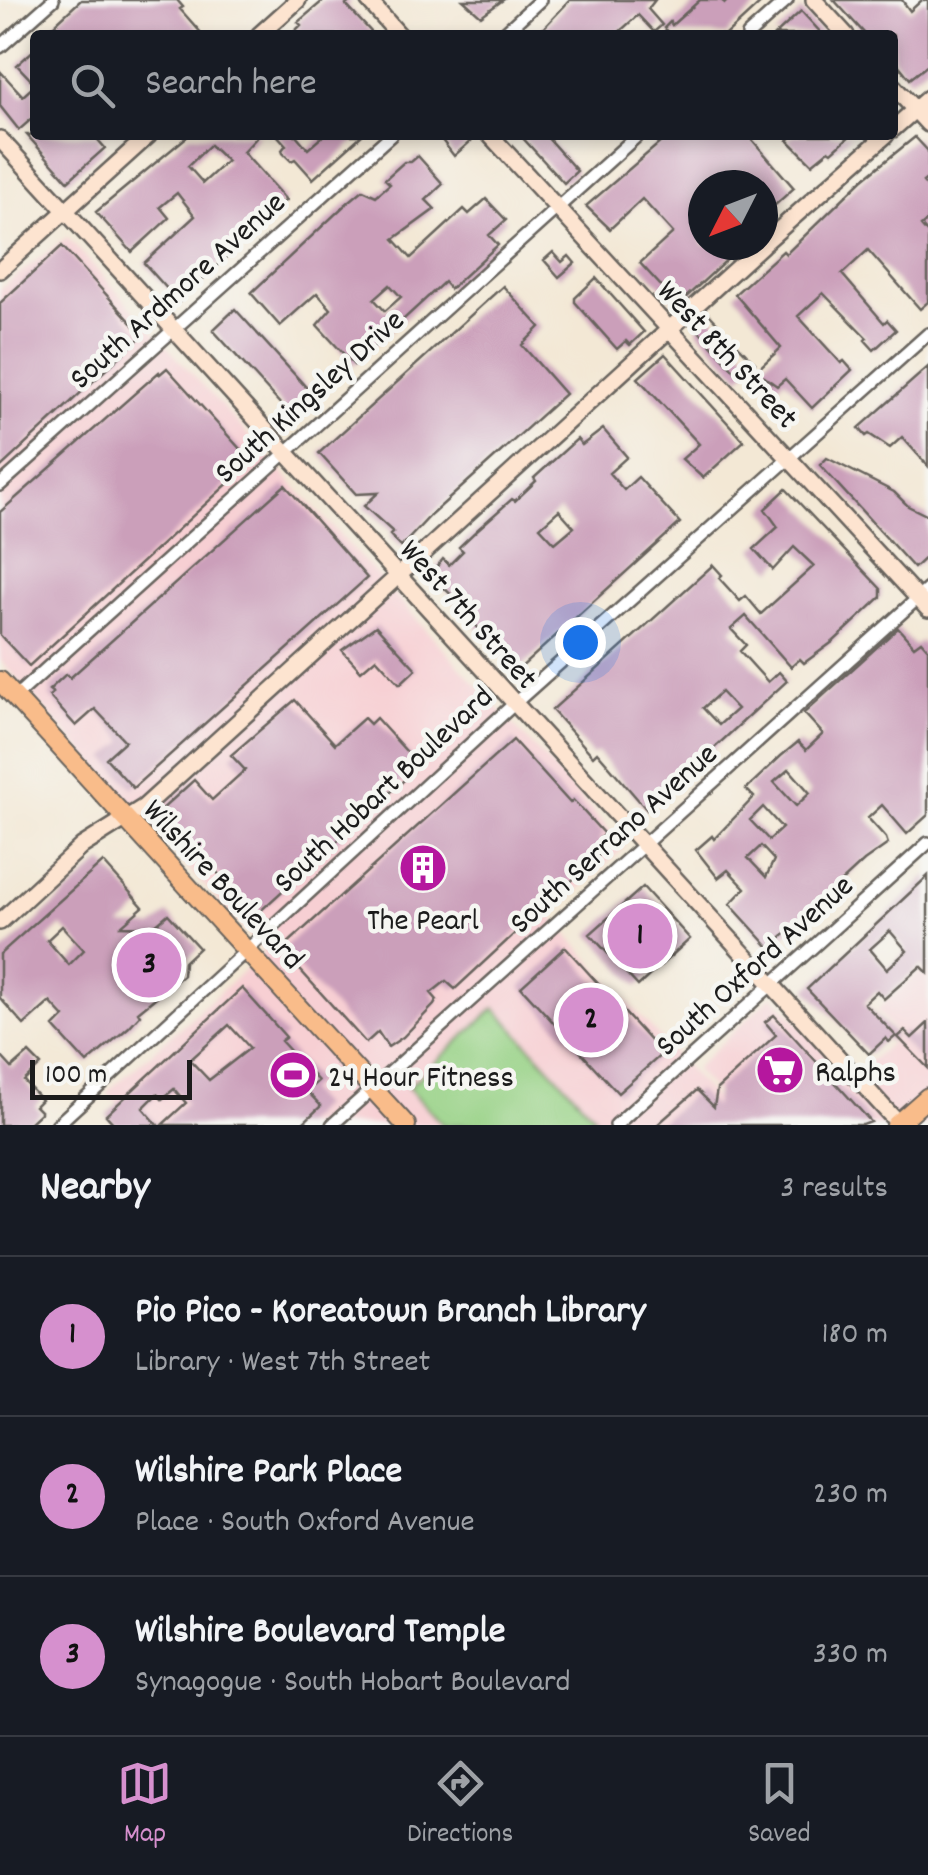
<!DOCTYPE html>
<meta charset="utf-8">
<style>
body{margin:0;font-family:Dekko,sans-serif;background:#242831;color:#f1f3f6}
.compass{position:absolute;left:688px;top:170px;width:90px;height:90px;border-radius:50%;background:#171b24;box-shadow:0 5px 15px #0003;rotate:228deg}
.scale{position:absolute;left:30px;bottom:25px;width:162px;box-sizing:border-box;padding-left:10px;border:5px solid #1c1c1c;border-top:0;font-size:28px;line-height:35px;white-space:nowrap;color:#1c1c1c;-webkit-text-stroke:8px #f6f6f2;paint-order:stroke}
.you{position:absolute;left:580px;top:642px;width:35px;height:35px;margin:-25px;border:8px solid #fff;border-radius:50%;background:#1a73e8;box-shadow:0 0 0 15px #1a73e833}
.badge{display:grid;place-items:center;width:65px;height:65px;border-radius:50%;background:#d690ce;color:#111;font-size:32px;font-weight:700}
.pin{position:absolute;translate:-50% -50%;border:5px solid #fff;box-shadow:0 2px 10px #0006}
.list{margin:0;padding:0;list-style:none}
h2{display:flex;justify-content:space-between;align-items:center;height:130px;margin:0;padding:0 40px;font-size:42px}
h2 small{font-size:32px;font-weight:400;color:#9ea1a6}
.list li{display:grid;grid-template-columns:65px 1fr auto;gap:30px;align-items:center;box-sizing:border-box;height:160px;padding:0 40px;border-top:2px solid #363941}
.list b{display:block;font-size:38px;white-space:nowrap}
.list p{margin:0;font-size:32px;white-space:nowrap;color:#9ea1a6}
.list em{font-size:32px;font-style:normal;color:#9ea1a6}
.icon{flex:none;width:55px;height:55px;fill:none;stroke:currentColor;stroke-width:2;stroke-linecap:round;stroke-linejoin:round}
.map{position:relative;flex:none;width:928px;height:1125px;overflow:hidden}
.search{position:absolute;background:#171b24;box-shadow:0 5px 15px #0003;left:30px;right:30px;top:30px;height:110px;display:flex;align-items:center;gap:25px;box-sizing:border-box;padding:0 35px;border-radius:10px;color:#9ea1a6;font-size:38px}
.sheet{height:610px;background:#171b24}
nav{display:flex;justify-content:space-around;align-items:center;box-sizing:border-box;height:140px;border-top:2px solid #363941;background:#171b24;font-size:28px;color:#9ea1a6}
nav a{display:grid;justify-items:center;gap:5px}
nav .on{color:#d690ce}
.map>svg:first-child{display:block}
.built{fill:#f7cfd3}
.green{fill:#97d185;stroke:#5a7650;stroke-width:2.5}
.building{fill:#cb9fba;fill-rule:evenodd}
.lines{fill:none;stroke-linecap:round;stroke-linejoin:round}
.street-casing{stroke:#67635d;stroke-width:16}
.secondary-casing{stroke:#67635d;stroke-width:20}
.primary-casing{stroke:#67635d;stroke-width:22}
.street{stroke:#fff;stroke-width:11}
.secondary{stroke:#fde4d0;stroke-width:15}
.primary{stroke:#f9bc8a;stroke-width:18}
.labels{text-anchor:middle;stroke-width:9;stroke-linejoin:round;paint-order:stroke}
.street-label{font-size:32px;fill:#1c1c1c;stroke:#f6f6f2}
.poi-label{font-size:32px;fill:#1c1c1c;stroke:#f6f6f2;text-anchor:start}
</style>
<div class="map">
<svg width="928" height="1125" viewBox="0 0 928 1125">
<rect width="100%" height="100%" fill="#f6f6f2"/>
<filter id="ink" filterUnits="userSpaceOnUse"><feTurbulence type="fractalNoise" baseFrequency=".01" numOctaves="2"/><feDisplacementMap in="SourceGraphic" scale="20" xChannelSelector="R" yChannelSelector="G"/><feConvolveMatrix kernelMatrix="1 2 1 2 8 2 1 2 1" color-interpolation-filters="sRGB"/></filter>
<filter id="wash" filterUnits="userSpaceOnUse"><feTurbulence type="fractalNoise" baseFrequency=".0048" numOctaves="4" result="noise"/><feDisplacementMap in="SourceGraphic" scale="40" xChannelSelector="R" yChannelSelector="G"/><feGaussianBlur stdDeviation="2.25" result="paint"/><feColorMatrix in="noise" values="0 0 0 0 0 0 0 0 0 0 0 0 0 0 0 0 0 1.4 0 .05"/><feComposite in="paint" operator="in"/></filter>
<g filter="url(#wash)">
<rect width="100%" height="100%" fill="#f3e8d5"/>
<!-- built -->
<path class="built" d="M67,237L625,847L550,915L738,1125H138L107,1092L265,952L0,660V289Z
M928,965V1125H744L694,1069L773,995L850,1078L898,1036L877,1010Z"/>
<!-- green -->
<path class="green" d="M495,1008L594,1116L584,1125H443L408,1087Z"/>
<g id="blocks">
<!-- building -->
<path class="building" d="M81,0H177L183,7L180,9L203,35H43Z
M324,0H352L346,5L374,35H291L301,25L298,22Z
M463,0H503L481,16Z
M570,0H655L648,9L662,25L654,32L638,15L616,35H537Z
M700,0H721L725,3L728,0H764L726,35H670L664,28L670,22L672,25Z
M834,0H902L910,11L922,0H928V65L910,79L893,58V35H866Z
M801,11L823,35H775Z
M35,49V84L17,65Z
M0,71L23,96L35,85V116L19,130L0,106Z
M27,135H104L98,140L105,148L68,181Z
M189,135H259L243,152L286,200L179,302L144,263L195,216L177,193L160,207L169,218L132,252L96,212ZM210,145L227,161L203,183L188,166Z
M277,135H296L308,149L324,135H362L313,179L295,159L291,161L283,153L282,150L286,145Z
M438,135H465L471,141L454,156Z
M520,135H545L577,171L564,183Z
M669,135H748L794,188L763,216V185H703V245H743L683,300H674L640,263L673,233L642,199L610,229L586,206Z
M794,135H851L832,152L829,150L812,164L788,140Z
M915,137L928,151V178L923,182L928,188V220L921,226L928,234V302L920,309L868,250L842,274L884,323L887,320L896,330L874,350L865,340L867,338L823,293L798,316L841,363L844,361L852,370L812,408L785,379L777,386L756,371L781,348L735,294L783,251L786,254L862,180Z
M418,156L443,184L426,200L435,209L394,239L411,258L464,209L469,214L486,199L506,220L489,235L498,245L450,289L444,282L354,365L317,325L331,309L317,293L280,326L251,293L345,205L363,190L376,196L390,184L385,179L404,162H411ZM390,285L401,297L385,311L374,299Z
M62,246L143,335L0,468V303Z
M553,252L562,262L569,256L575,263L559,277L544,260Z
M596,278L644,332L630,345L626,341L617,349L575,302V298Z
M503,286L540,327L522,345L565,394L431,515L401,547L390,535L393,532L364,506L378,493L356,494L319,453Z
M235,309L315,397L293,418L213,330Z
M709,314L755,363L740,377L698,330L700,322Z
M665,354L744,441L703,478L682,459L699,444L638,378Z
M928,367V466L902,437L890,448L869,434L866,436L859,428Z
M167,368L250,460L244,466L246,467L29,666L0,635V512L159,372L160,374Z
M603,429L627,457L609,473L624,490L638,477L680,523L517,671L455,602L457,600L430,575L443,559L449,565L463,551L459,547L477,530L512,499L515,501L536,481L534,478L577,439L582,445ZM559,510L574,527L555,543L540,527Z
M827,458L894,492L908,506L928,516V555L914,568L820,465Z
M285,485L367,578L133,788L106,758L125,741L95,709L76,726L49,696L53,693L49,690L66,674L70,678Z
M786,489L881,589V597L834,641L804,663L800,659L791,667L746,616L731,629L746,645L740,651L768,682L779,672L787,681L647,810L597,752L593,756L552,710L713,565L722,575L719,578L740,601L746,596L761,614L814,566L794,547L773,570L754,549L778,527L765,509ZM721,692L737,709L719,725L703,708Z
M376,626L416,669L400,684L376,658L361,671L342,650Z
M898,628L914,646L921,641L928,649V815L907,834L882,805L868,818L886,838L888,844L864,861L770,948L730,904L745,888L728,870L718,878L696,850L712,836L714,839L754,797L746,789L781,756L798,742L806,750L823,734L804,713ZM789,769L810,793L796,806L774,782ZM763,807L782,828L769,840L750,820ZM761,846L774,860L766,877L748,858Z
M295,700L335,744L364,718L370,724L376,718L415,761L408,767L413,772L256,915L204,858L176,830L173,832L160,817V811L194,780L212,800L245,770L231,755Z
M513,740L570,803L573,800L604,834L599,839L607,848L455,989L446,981L431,993L437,1000L434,1005L403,1037L388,1047L378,1032L366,1043L284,952L288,948L286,945Z
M103,862L143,907L121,926L153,927L168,914L199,948L184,962L183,975L138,1012L140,1015L129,1027L87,1063L54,1027L64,1017L50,1002L24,1025L0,998V954ZM62,926L84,950L69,965L47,940Z
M928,876V973L921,966L884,999L877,991L864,1003L896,1036L889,1042L886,1038L869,1054L807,989ZM890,931L907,951L887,969L870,949Z
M643,887L690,939L638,986L590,934Z
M565,947L662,1054L618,1093L521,987Z
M242,988L286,1037L281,1041L318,1081L307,1091L321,1106L301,1125H162L186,1103L174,1089L162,1099L157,1094L143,1108L158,1125H115L106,1115ZM229,1025L250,1048L209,1080L190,1060Z
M774,1015L871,1122L863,1125H657L697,1090L714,1107L717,1089L776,1035L765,1022Z
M928,1023V1068L898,1037L905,1031L912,1038Z
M29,1053L41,1065L24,1081L41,1100L35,1106L41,1112L27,1125H0V1055L12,1068Z"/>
</g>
</g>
<g filter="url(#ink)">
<use href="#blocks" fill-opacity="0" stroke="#67635d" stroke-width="2.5"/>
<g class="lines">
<!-- street casing -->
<g class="street-casing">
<path id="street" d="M502,35L540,0
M748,35L787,0
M0,47L53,0
M0,485L391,135
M15,697L638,135
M57,1125L515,703L928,334
M332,1125L928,589
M616,1125L928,843"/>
</g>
<!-- secondary casing -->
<g class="secondary-casing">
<path id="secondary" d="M368,0L399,35
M814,0L846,35
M259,35L298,0
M893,86L928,124
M893,129L928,98
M490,135L928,609
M0,139L898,1123
M763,244L886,135
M0,270L149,135
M0,922L82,846L144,807L762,245"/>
</g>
<!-- primary casing -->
<g class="primary-casing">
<path id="primary" d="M0,681L406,1125
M896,1125L928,1097"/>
</g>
<!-- street -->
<use href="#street" class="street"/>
<!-- secondary -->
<use href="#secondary" class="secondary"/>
<!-- primary -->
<use href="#primary" class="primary"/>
</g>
</g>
<!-- icons -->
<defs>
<g id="building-disc" transform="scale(2.5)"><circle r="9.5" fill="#b5179e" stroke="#f6f6f2"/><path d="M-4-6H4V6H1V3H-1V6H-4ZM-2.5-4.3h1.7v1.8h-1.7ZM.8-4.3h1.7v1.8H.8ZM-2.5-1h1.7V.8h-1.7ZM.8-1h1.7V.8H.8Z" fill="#fff"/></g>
<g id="supermarket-disc" transform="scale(2.5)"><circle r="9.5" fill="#b5179e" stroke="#f6f6f2"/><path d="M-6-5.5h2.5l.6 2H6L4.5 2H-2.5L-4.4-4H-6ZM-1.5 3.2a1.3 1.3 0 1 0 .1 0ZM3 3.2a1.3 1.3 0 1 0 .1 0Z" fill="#fff"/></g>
<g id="stadium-disc" transform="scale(2.5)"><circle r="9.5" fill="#b5179e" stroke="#f6f6f2"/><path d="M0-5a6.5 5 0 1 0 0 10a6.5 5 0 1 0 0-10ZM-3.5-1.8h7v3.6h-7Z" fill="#fff"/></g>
</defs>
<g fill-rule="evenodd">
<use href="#building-disc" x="423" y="868"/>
<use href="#supermarket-disc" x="780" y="1070"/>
<use href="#stadium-disc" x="293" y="1075"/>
</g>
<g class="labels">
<!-- street labels -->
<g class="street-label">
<text transform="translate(176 289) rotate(-42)" y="11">South Ardmore Avenue</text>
<text transform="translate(729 353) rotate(47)" y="11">West 8th Street</text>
<text transform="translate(308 395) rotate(-42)" y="11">South Kingsley Drive</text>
<text transform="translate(470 613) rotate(48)" y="11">West 7th Street</text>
<text transform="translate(382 788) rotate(-43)" y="11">South Hobart Boulevard</text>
<text transform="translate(612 837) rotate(-42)" y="11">South Serrano Avenue</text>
<text transform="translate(225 883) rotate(47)" y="11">Wilshire Boulevard</text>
<text transform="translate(753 964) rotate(-42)" y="11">South Oxford Avenue</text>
</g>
<!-- poi labels -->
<g class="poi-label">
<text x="423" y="929" text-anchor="middle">The Pearl</text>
<text x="815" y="1081">Ralphs</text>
<text x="328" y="1086">24 Hour Fitness</text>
</g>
</g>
</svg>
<svg class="compass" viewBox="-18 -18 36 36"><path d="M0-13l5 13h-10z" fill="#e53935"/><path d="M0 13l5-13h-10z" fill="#9ea1a6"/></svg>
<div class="scale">100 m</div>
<div class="you"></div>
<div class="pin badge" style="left:640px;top:936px">1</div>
<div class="pin badge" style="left:591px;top:1020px">2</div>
<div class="pin badge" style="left:149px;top:965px">3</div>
<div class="search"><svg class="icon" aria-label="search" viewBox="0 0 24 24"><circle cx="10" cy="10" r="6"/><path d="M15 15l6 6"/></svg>Search here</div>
</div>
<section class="sheet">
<h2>Nearby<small>3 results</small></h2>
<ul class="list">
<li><span class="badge">1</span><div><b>Pio Pico - Koreatown Branch Library</b><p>Library · West 7th Street</p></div><em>180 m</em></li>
<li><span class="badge">2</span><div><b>Wilshire Park Place</b><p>Place · South Oxford Avenue</p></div><em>230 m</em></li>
<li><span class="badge">3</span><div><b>Wilshire Boulevard Temple</b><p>Synagogue · South Hobart Boulevard</p></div><em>330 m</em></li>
</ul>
</section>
<nav>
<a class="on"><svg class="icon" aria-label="map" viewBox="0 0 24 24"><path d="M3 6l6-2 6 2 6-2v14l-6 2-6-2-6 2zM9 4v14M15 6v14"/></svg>Map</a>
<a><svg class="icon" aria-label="directions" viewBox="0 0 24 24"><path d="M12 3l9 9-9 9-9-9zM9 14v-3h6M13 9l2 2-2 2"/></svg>Directions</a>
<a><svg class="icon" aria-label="saved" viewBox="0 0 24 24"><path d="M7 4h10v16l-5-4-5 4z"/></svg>Saved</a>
</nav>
